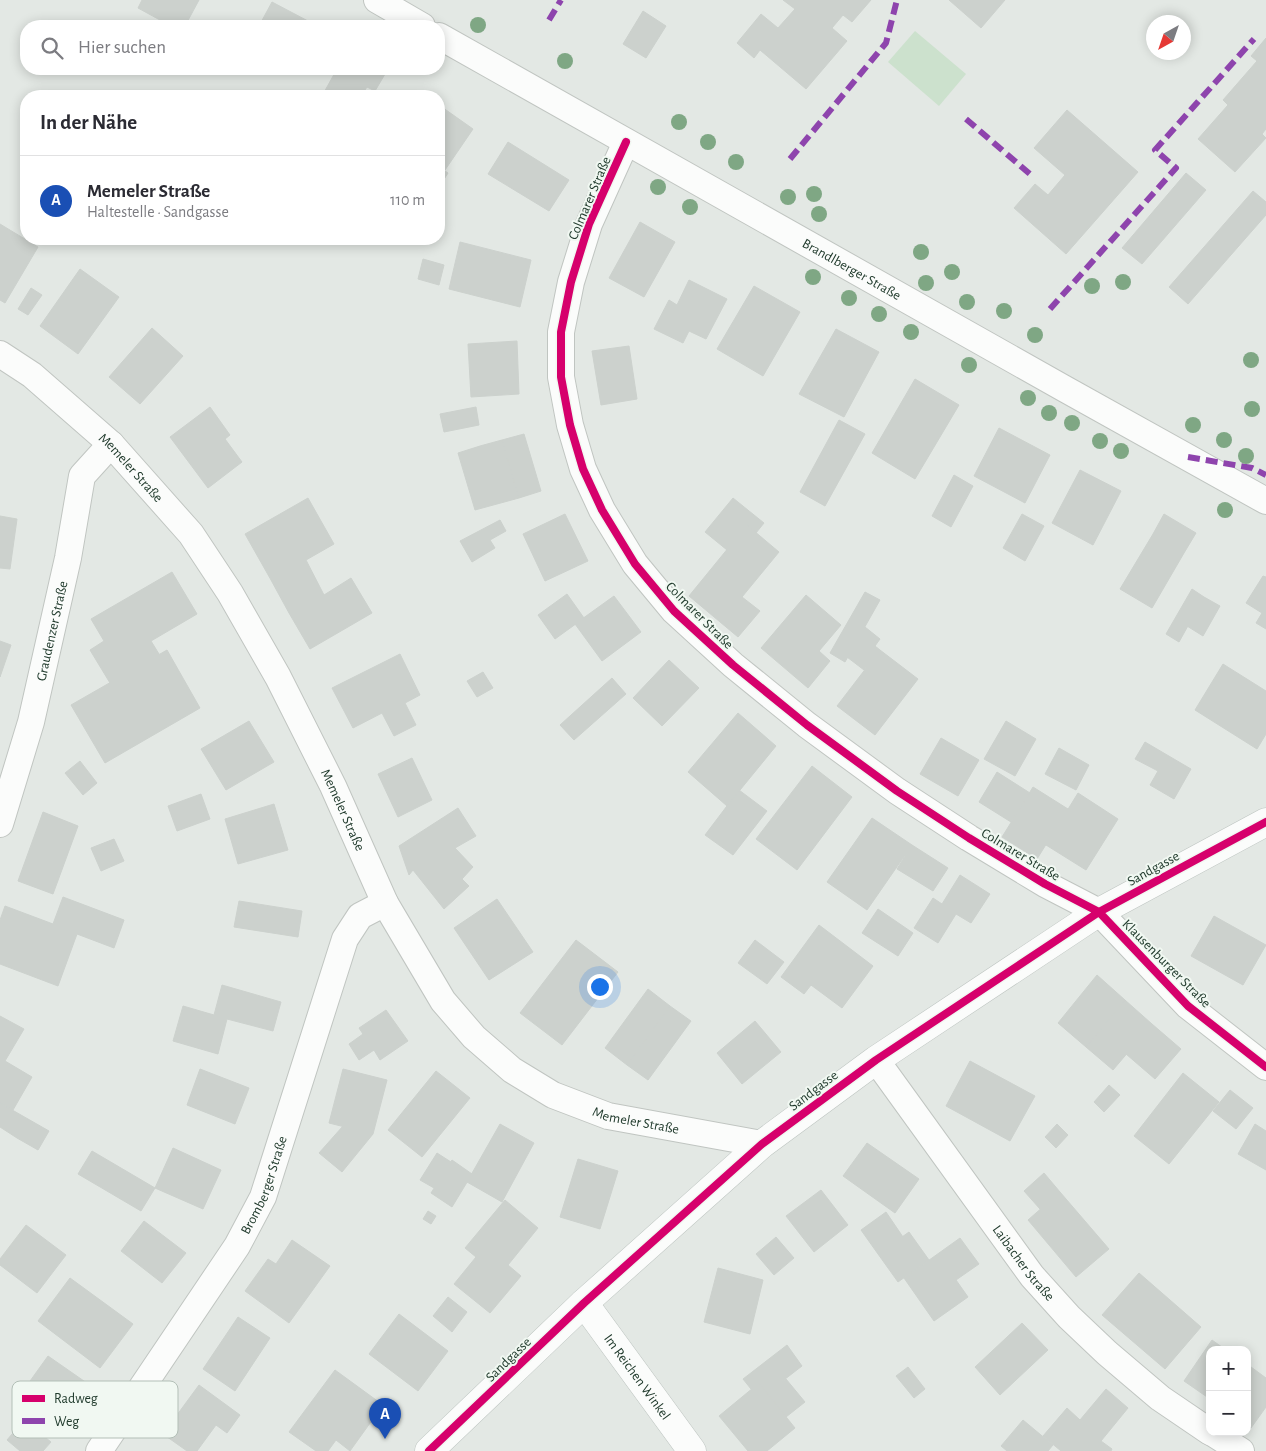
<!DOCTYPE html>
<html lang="de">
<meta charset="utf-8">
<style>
body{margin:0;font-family:"Alegreya Sans",sans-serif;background:#f7f7f7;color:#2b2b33}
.controls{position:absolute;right:15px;bottom:15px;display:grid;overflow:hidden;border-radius:10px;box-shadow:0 2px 12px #0003}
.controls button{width:45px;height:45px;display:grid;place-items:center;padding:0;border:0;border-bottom:1px solid #e1e1e2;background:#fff;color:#2b2b33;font:25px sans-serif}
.compass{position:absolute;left:1146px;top:15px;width:45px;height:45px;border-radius:50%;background:#fff;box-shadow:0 2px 12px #0003;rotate:220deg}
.you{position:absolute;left:599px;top:986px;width:18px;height:18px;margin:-12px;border:4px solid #fff;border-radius:50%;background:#1a73e8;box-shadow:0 0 0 8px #1a73e833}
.badge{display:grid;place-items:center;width:32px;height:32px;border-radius:50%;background:#65786d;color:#fff;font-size:16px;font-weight:700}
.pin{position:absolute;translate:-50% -41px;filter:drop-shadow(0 1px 2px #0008)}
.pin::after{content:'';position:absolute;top:26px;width:18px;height:15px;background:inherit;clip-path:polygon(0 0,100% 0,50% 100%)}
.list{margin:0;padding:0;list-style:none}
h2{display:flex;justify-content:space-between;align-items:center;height:65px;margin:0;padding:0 20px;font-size:21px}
h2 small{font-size:16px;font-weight:400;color:#7c7c81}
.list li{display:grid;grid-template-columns:32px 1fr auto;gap:15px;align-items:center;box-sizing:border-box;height:90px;padding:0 20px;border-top:1px solid #e1e1e2}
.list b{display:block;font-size:19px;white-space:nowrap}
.list p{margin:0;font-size:16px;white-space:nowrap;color:#7c7c81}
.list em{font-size:16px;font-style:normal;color:#7c7c81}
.icon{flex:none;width:28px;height:28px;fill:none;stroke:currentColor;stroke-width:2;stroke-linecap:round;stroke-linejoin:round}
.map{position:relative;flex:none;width:1266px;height:1451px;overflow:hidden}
.search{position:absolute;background:#fff;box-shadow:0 2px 12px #0003;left:20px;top:20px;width:425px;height:55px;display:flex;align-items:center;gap:12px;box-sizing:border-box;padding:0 18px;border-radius:20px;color:#7c7c81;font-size:19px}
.panel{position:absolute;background:#fff;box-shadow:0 2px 12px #0003;left:20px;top:90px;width:425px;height:155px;border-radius:20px}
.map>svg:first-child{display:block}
.green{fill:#cce1cd}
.building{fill:#ccd1cd;stroke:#ccd1cd}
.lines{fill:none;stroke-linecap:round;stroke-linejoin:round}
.street-casing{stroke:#c0c5c1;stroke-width:28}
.secondary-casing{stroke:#bdc4c0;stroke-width:29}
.street{stroke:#fbfcfb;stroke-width:26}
.secondary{stroke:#fbfcfb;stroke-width:28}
.quiet{stroke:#8e44ad;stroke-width:6;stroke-dasharray:12 6;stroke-linecap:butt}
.cycleway-casing{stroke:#f1f8f2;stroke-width:11}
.cycleway{stroke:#d6006c;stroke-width:8}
.tree{fill:#7fa784}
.labels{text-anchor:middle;stroke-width:4;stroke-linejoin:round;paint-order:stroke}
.street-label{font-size:14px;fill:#213b2d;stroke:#f1f8f2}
.key{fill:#f1f8f2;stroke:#b3bfb7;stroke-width:1}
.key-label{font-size:14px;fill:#213b2d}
</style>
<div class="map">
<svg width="1266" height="1451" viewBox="0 0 1266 1451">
<rect width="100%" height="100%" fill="#e3e8e4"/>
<!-- green -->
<path class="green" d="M915,31L966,74L939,106L888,62Z"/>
<!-- building -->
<path class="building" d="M142,0H199L185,26H171L138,8Z
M783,0H871L852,22L843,15L832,28L847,41L806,89L760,50L754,58L737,43L761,14L778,28L795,9Z
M949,0H1005L981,28Z
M272,2L308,21L305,26H259Z
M643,11L666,26L646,58L623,44Z
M1266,38V129L1262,134L1266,138L1235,172L1198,139L1228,105L1223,100L1257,61L1251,56Z
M337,69H388L375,91L367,87L361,96H322Z
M439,105L473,129L445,170L439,165Z
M1067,110L1138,172L1066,254L1014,208L1035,184L1048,195L1065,175L1034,148Z
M508,142L569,180L549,211L488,174Z
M439,167L448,173L439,187Z
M1186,173L1206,190L1142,264L1122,248Z
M1253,191L1266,202V215L1188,304L1169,287Z
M640,222L675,242L644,297L609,278Z
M0,224L38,247L5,303L0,300Z
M460,242L531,260L520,307L449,289Z
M423,259L444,265L439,285L418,279Z
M80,269L119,297L78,354L40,326Z
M689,280L727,299L706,339L689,331L683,343L654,329L669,300L677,305Z
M754,286L800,312L763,376L717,349Z
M31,288L42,295L28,315L18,309Z
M152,328L183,356L140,404L109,377Z
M836,329L879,352L844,417L799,394Z
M517,341L519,394L471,397L468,344Z
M629,346L637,399L601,405L592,351Z
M915,379L959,405L915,479L872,453Z
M210,407L230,435L225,439L242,462L208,488L170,437Z
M476,407L479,425L444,432L440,414Z
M839,420L865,434L825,506L800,492Z
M999,428L1050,455L1025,503L974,476Z
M524,434L541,491L519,498L502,440Z
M502,440L519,498L497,504L480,446Z
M480,446L497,504L475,510L458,453Z
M1080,470L1121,491L1093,545L1052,523Z
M954,475L973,486L951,527L932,516Z
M308,498L334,544L271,580L245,534Z
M733,498L764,523L756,533L747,525L727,550L705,532Z
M565,514L588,561L545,581L523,534Z
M1022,514L1044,526L1025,561L1003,548Z
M1164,514L1196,533L1184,553L1153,534Z
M0,516L17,519L10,569L0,568Z
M500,520L506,531L490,540L495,548L472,562L460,541Z
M747,525L779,552L742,597L760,611L738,637L689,596Z
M1153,534L1184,553L1152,608L1120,589Z
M306,560L324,595L289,613L271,580Z
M172,572L197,614L151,641L159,654L110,683L90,650L104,641L91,619Z
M1263,576L1266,577V629L1256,623L1262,613L1246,603Z
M351,578L372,613L310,649L289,613L324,595Z
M1192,589L1204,597L1179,642L1166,634Z
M865,592L880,600L845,662L830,653Z
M567,594L584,618L555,639L538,615Z
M806,595L841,625L819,651L830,661L808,688L761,648Z
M614,596L641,632L602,661L575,624Z
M1204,597L1220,606L1203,636L1187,626Z
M865,627L880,639L875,646L880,650L864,670L847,657Z
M0,641L11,645L0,677Z
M167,650L200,708L105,763L71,705Z
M880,650L918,679L875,735L837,706Z
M400,654L420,695L405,703L416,725L394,736L382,713L353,728L332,688Z
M669,660L699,688L662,726L633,698Z
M1223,664L1266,691V734L1257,749L1195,710Z
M483,672L493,688L477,697L467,681Z
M612,678L626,694L574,740L560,725Z
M738,713L776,746L727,806L688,772Z
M249,721L274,762L226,790L201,749Z
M1006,721L1036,739L1015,776L984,759Z
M941,738L979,760L958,796L920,774Z
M1145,742L1191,769L1174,799L1150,785L1158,771L1135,759Z
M1059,748L1089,765L1076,790L1045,774Z
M412,758L432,800L398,817L378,774Z
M80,761L97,783L83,795L65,773Z
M812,766L852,797L797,870L756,839Z
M997,772L1030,793L1011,822L979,802Z
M1033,787L1068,809L1037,859L1002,837Z
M739,790L767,811L733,855L705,835Z
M1078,793L1118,819L1086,870L1046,845Z
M201,794L210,819L177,831L168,806Z
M274,804L288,850L238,864L225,819Z
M458,808L476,836L455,848L473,867L462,879L469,886L444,909L413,870L409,875L399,846Z
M43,812L78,826L53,894L18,881Z
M872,818L912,845L867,910L827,882Z
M114,839L124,861L101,871L91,848Z
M912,845L948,868L933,891L897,869Z
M960,875L990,894L971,923L956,914L938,943L914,928L933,898L942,904Z
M63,897L124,920L114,948L77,934L58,986L0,964V920L5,906L53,924Z
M497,899L533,952L489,980L454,928Z
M239,901L302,911L298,937L234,927Z
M878,909L913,933L898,956L862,933Z
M1214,916L1266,945L1243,985L1191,956Z
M819,925L873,966L842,1008L811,985L804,994L781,977Z
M576,940L618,972L562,1045L520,1013Z
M755,940L784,962L767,984L738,963Z
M1097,975L1125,1000L1086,1047L1058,1023Z
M222,985L281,1002L273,1031L227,1019L218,1054L173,1041L183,1006L214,1015Z
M648,989L670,1006L627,1065L605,1048Z
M1125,1000L1152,1024L1113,1070L1086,1047Z
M670,1006L691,1021L648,1080L627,1065Z
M386,1010L408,1041L380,1060L374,1050L359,1060L349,1044L363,1034L359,1028Z
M0,1016L24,1029L5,1061L32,1077L13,1110L0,1103Z
M755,1021L781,1052L742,1084L717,1053Z
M1152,1024L1181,1049L1155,1079L1126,1054Z
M970,1061L1035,1096L1010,1141L946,1106Z
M200,1069L249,1088L235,1124L187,1105Z
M343,1069L387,1080L373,1134L329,1123Z
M436,1071L470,1098L422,1157L388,1130Z
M1183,1073L1219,1102L1169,1164L1134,1136Z
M1109,1085L1120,1095L1104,1112L1094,1102Z
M1230,1090L1253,1108L1236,1129L1213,1111Z
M0,1103L28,1119L17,1138L0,1127Z
M28,1119L49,1131L38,1150L17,1138Z
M500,1124L534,1143L502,1202L467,1182Z
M1057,1124L1068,1135L1056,1148L1045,1137Z
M1255,1124L1266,1131V1170L1238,1154Z
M343,1126L373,1134L342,1172L319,1153Z
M867,1143L919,1179L895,1213L843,1176Z
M173,1148L221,1170L203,1209L155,1188Z
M92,1151L155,1188L141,1211L78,1174Z
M437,1153L451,1162L434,1188L420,1180Z
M578,1159L618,1171L600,1229L560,1217Z
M452,1160L472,1174L452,1207L431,1193Z
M1044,1173L1060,1192L1040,1209L1024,1191Z
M821,1190L848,1225L814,1252L786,1216Z
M1060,1192L1109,1249L1076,1277L1028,1220Z
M505,1200L538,1228L508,1265L521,1276L490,1313L454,1284L476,1257L465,1248Z
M428,1211L436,1216L431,1224L423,1219Z
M886,1212L903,1237L878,1254L861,1230Z
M144,1221L186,1253L162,1283L121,1251Z
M26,1225L66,1255L37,1293L0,1265V1259Z
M909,1232L929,1260L898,1282L878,1254Z
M776,1237L794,1258L774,1275L756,1254Z
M960,1238L979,1264L956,1280L968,1297L934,1321L904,1278Z
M292,1240L330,1266L289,1323L245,1291L268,1259L276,1264Z
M718,1268L763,1280L750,1334L704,1322Z
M1139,1273L1201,1327L1165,1369L1102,1315Z
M70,1278L133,1324L100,1368L38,1321Z
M448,1297L467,1312L452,1332L433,1316Z
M399,1314L448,1351L418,1391L369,1354Z
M238,1317L270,1338L235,1391L203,1369Z
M1022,1323L1048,1350L1000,1395L975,1367Z
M1212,1340L1226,1350H1210V1399L1184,1381Z
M787,1345L802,1366L767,1393L759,1383L751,1389L743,1379Z
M48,1356L94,1388L61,1435L15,1402Z
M1247,1364L1266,1378V1407L1251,1428L1247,1425Z
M908,1367L925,1389L914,1398L896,1376Z
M335,1370L383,1405L350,1451L336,1440L328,1451H316L289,1432Z
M786,1379L805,1402L786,1417L767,1393Z
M759,1383L795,1428L767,1451H748L719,1416Z
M199,1385L240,1415L227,1433L216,1425L197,1451H187L163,1434Z
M1106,1389L1128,1408L1101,1441L1112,1449L1111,1451H1061L1043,1436L1067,1408L1080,1420Z
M24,1420L51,1442L43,1451H20L7,1440Z
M1023,1420L1053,1445L1048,1451H1007L1001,1446Z"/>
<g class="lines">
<!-- street casing -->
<g class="street-casing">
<g id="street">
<path d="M377,0L422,26"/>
<path id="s1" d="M439,36L1065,389L1266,501"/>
<path d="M626,142L589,224L571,282L561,332V377L570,425L583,469L602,510L635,564L674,611L733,665L807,725L897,791L969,838L1045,884L1099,912L1188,1006L1266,1067"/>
<path id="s2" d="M0,354L32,375L111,444L191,534L230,593L278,677L333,786L385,903L443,1001L474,1037L512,1070L553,1095L608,1116L762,1144"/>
<path id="s3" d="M0,824L31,722L68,558L82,476L111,444"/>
<path id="s4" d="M876,1060L1032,1276L1069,1317L1107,1353L1160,1398L1210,1432"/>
<path d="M1211,1432L1241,1451"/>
<path id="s5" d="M99,1451L237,1246L263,1197L345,939L360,916L385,903"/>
</g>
</g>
<!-- secondary casing -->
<g class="secondary-casing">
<g id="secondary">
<path id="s6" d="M584,1303L692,1451"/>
<path d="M429,1451L584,1303L762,1144L876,1060L1099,912L1266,822"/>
</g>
</g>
<!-- street -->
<use href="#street" class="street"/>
<!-- secondary -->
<use href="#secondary" class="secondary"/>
<!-- quiet -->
<path class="quiet" d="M549,20L561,0
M966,119L1031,175
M790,159L886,43L897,0
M1050,309L1176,168L1155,150L1254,39
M1188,457L1252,468L1266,475"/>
<!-- cycleway casing -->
<g class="cycleway-casing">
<path id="cycleway" d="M626,142L589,224L571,282L561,332V377L570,425L583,469L602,510L635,564L674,611L733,665L807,725L897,791L969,838L1045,884L1099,912L1188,1006L1266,1067
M429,1451L584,1303L762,1144L876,1060L1099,912L1266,822"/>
</g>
<!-- cycleway -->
<use href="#cycleway" class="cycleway"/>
</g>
<!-- trees -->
<g class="tree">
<circle cx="478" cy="25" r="8"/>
<circle cx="565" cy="61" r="8"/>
<circle cx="679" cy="122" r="8"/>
<circle cx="708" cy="142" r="8"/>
<circle cx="736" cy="162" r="8"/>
<circle cx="658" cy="187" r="8"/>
<circle cx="814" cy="194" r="8"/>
<circle cx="788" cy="197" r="8"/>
<circle cx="690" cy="207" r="8"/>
<circle cx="819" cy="214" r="8"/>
<circle cx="921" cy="252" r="8"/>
<circle cx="952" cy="272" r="8"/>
<circle cx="813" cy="277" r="8"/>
<circle cx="1123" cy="282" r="8"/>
<circle cx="926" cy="283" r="8"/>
<circle cx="1092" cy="286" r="8"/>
<circle cx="849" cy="298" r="8"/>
<circle cx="967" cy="302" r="8"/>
<circle cx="1004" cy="311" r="8"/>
<circle cx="879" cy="314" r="8"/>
<circle cx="911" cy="332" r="8"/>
<circle cx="1035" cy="335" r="8"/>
<circle cx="1251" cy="360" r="8"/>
<circle cx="969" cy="365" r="8"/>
<circle cx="1028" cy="398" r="8"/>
<circle cx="1252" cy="409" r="8"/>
<circle cx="1049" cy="413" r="8"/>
<circle cx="1072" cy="423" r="8"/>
<circle cx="1193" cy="425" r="8"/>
<circle cx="1224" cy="440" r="8"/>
<circle cx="1100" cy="441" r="8"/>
<circle cx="1121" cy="451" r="8"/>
<circle cx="1246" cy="456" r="8"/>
<circle cx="1225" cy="510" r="8"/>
</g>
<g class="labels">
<!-- street labels -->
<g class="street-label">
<text transform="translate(589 198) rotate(-67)" y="5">Colmarer Straße</text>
<text dy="5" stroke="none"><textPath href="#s1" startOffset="474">Brandlberger Straße</textPath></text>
<text dy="5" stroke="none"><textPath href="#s2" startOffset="174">Memeler Straße</textPath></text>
<text transform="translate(700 615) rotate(45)" y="5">Colmarer Straße</text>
<text dy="5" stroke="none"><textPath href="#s3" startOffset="200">Graudenzer Straße</textPath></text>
<text dy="5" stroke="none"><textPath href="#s2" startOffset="579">Memeler Straße</textPath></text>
<text transform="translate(1021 854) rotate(31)" y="5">Colmarer Straße</text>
<text transform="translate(1153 868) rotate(-29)" y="5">Sandgasse</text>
<text transform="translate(1167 963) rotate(45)" y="5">Klausenburger Straße</text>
<text transform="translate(813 1090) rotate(-37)" y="5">Sandgasse</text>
<text dy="5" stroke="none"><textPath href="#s2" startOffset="1028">Memeler Straße</textPath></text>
<text dy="5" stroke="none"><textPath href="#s5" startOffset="314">Bromberger Straße</textPath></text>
<text dy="5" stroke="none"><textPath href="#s4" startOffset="251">Laibacher Straße</textPath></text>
<text transform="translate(508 1359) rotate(-44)" y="5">Sandgasse</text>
<text dy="5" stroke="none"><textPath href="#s6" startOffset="91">Im Reichen Winkel</textPath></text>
</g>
</g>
<!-- legend -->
<rect x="12" y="1381" width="166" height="57" rx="8" class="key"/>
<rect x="22" y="1395" width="23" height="7" fill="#d6006c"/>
<rect x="22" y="1418" width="23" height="6" fill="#8e44ad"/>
<g class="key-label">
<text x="54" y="1403">Radweg</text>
<text x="54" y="1426">Weg</text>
</g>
</svg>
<div class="controls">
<button>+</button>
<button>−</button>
</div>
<svg class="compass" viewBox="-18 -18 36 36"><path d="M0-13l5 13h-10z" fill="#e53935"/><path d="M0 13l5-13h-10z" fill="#7c7c81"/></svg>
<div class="you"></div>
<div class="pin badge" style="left:385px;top:1439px;background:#1a4fb4">A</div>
<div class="search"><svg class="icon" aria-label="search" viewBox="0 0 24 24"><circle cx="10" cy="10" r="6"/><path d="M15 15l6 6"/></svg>Hier suchen</div>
<section class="panel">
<h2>In der Nähe<small></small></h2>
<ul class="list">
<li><span class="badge" style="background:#1a4fb4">A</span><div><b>Memeler Straße</b><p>Haltestelle · Sandgasse</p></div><em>110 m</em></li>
</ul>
</section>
</div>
